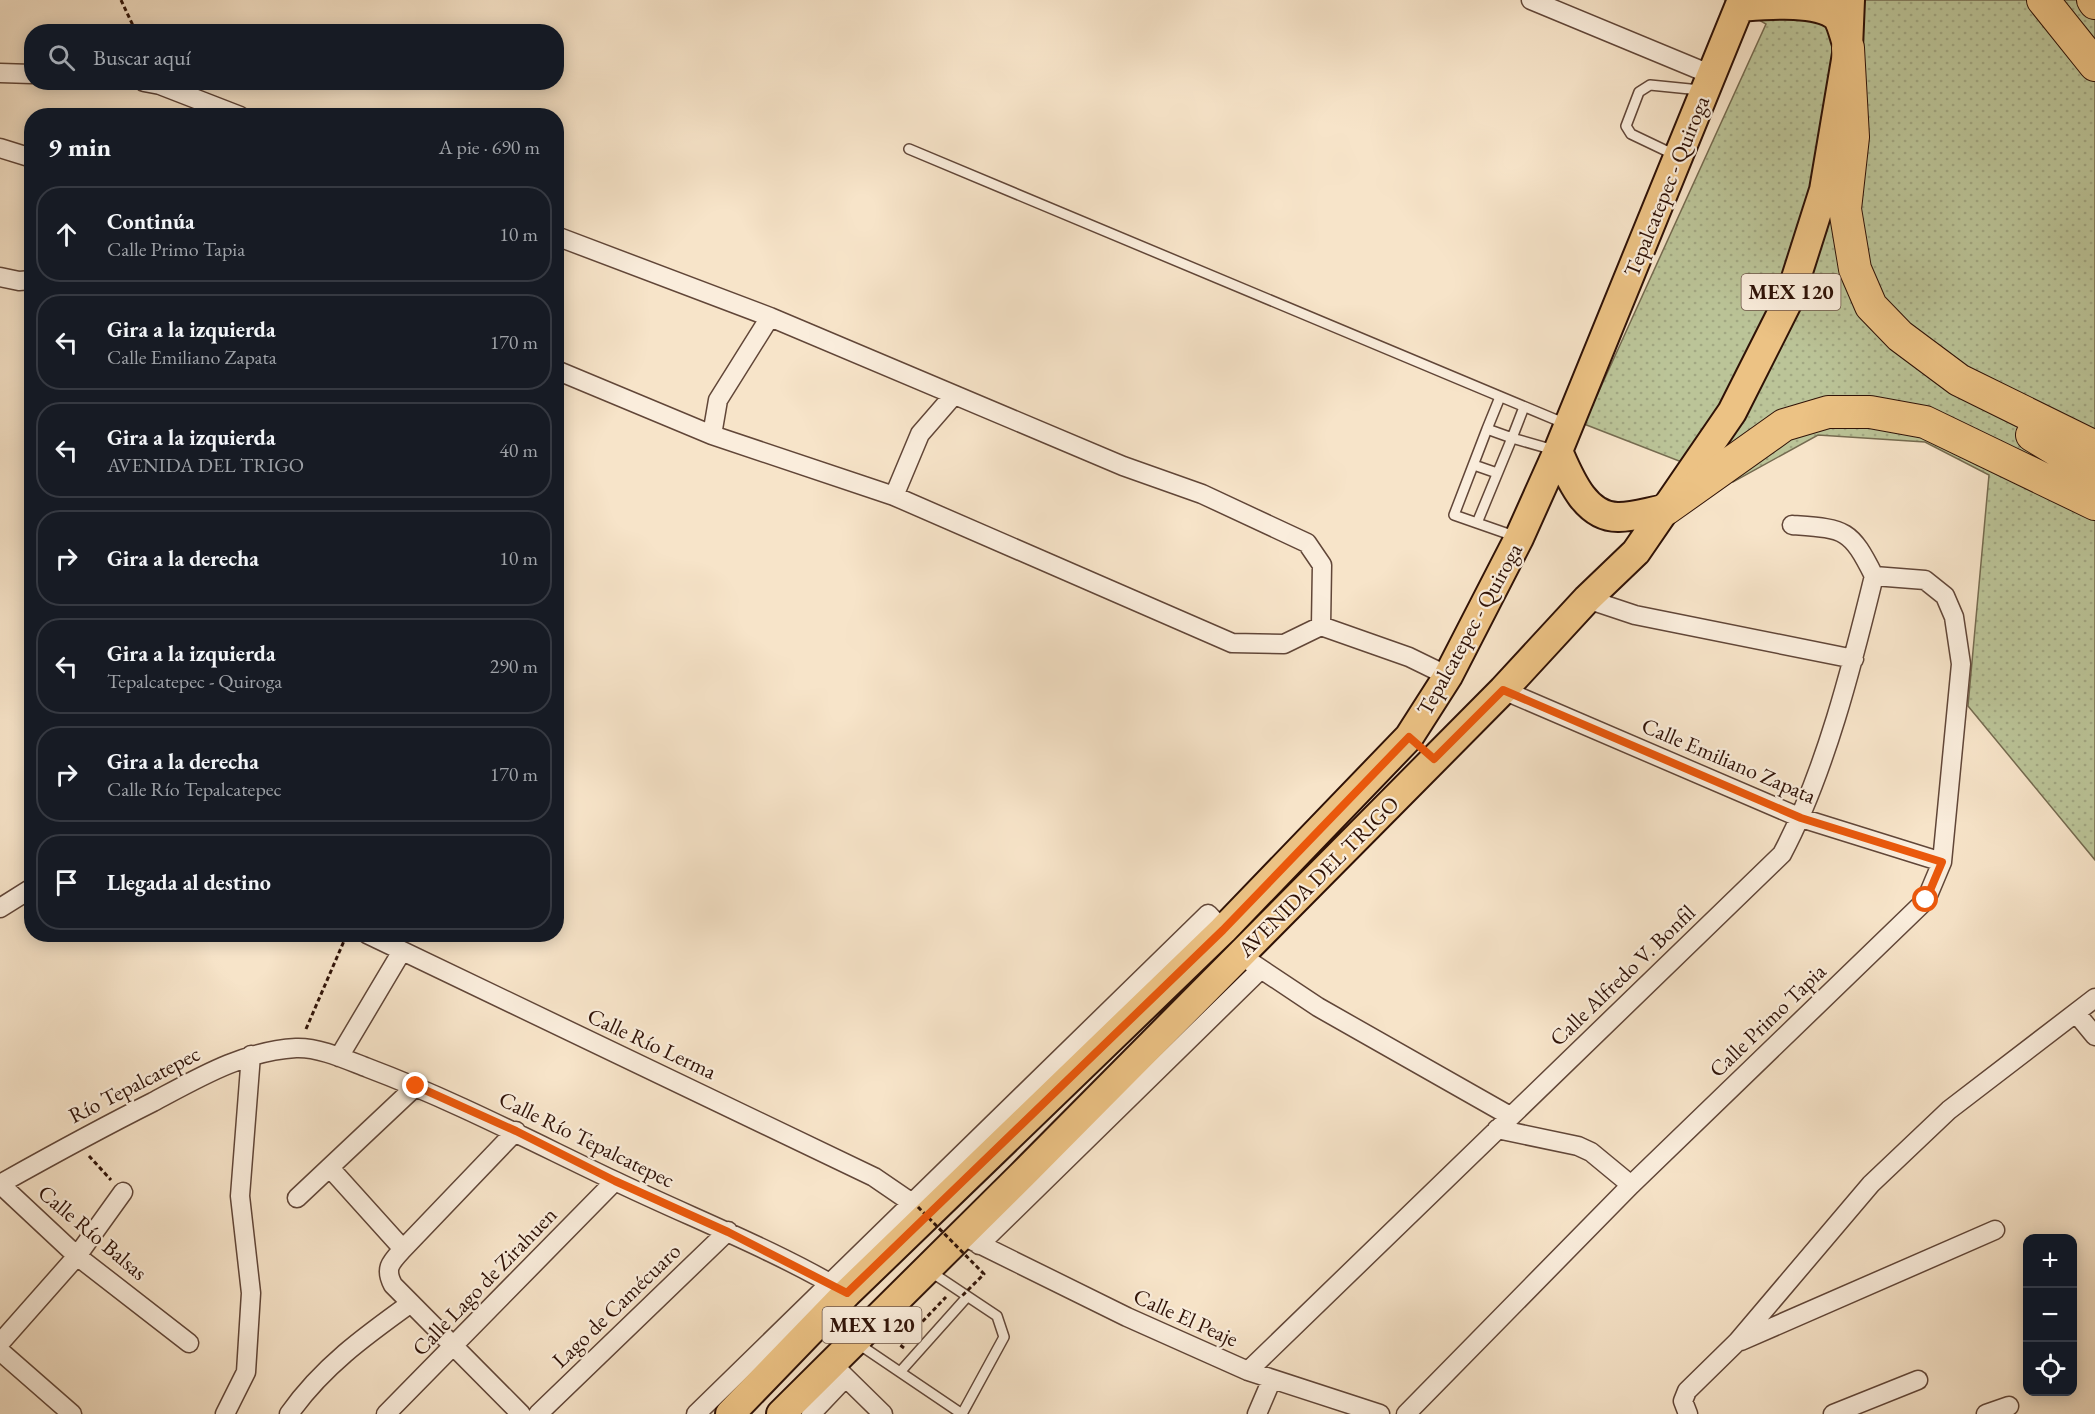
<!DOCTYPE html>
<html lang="es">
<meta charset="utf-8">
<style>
body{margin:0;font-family:"EB Garamond",serif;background:#20242c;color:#f1f3f6}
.controls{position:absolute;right:18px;bottom:18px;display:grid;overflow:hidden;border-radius:12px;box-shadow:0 3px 15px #0003}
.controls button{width:54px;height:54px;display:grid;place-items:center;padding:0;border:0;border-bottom:2px solid #363941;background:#171b24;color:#f1f3f6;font:30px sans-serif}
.stop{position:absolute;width:18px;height:18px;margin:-14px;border:4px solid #ea580c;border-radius:50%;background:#fff}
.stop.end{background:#ea580c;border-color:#fff;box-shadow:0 2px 6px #0008}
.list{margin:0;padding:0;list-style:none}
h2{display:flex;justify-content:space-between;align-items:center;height:78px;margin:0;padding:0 24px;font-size:26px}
h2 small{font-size:20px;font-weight:400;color:#9ea1a6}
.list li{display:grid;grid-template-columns:39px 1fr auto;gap:18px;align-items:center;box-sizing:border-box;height:96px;margin:0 12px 12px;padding:0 12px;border:2px solid #363941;border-radius:24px}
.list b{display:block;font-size:22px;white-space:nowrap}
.list p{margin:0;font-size:20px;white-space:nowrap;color:#9ea1a6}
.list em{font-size:20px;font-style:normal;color:#9ea1a6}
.icon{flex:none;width:33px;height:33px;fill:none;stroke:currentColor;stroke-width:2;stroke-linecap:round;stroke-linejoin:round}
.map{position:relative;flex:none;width:2095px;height:1414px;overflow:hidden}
.search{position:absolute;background:#171b24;box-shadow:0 3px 15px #0003;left:24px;top:24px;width:540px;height:66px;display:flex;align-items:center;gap:15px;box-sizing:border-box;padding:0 21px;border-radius:24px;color:#9ea1a6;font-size:22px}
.panel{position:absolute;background:#171b24;box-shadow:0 3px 15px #0003;left:24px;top:108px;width:540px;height:834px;border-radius:24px}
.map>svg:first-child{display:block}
.grass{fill:url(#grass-dots);stroke:#756b50;stroke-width:1.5}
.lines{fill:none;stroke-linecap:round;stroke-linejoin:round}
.service-casing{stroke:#614638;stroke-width:12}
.minor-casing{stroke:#614638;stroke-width:21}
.primary-casing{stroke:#2f1207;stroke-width:32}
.motorway-casing{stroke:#2f1207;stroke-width:34}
.path{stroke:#2f1207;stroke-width:3;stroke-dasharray:4.5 3;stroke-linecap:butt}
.service{stroke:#faeddc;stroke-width:9}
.minor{stroke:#faeddc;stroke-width:18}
.primary{stroke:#ecc284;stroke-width:28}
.motorway{stroke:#ecc284;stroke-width:32}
.path-bridge{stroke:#2f1207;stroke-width:3;stroke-dasharray:4.5 3;stroke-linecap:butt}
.route{stroke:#ea580c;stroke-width:8}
.labels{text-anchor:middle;stroke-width:4.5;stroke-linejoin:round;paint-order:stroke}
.shield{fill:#faeddc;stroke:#6c5447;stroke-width:1.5}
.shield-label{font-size:21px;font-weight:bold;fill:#2f1207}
.street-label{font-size:22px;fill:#2f1207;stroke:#faeddc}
</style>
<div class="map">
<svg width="2095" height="1414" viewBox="0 0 2095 1414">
<defs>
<pattern id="grass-dots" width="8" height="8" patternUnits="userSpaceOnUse" patternTransform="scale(1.5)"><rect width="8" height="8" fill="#bbc498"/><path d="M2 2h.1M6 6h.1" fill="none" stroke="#a1a782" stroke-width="1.8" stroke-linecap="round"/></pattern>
</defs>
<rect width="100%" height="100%" fill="#f7e4c9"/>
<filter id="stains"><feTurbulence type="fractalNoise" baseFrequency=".00333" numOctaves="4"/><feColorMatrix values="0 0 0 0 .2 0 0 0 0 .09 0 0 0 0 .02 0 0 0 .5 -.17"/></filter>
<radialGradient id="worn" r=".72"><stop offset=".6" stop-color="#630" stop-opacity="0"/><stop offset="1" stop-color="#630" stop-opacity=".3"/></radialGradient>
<!-- grass -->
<path class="grass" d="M1725,0H2095V860L1968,706L1989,475L1925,442L1818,435L1733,482L1584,424L1766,24Z"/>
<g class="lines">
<!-- service casing -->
<g class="service-casing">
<path id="service" d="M909,149L1566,424
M1675,155L1631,134L1626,126L1639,92L1650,85L1700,90
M1487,429L1500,397
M1474,465L1497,473
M1477,523L1512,438L1554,450
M1517,537L1454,515L1487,429L1512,438L1524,407
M931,1272L997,1316L1004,1337L962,1414
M857,1343L962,1414
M900,1372L967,1297"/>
</g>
<!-- minor casing -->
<g class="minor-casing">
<path id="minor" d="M1531,0L1712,75
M0,73L32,74
M144,82L160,85L240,116
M0,148L32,158
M556,236L770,317L1123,466L1202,494L1307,543L1322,565L1321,626L1284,644L1232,643L894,496L712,435L556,370
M0,277L19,281L32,280
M712,435L718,400L770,317
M894,496L920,434L953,396
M1792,525C1845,529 1850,528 1874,576
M1587,599L1635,615L1854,659
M1321,626L1409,657L1448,676
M1503,690L1801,818L1942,862
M0,908L32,888
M367,934L874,1177L912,1203
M1252,963L1318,1007L1510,1116
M2076,1013L2095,1036
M339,1057L402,951
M1497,1129L1578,1146L1591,1152L1631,1185
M516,1131L403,1249C391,1262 384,1268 393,1285L521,1414
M330,1168L403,1249
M297,1198L416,1086
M961,1235L1127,1317L1248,1371L1380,1414
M979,1245L1261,969
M1741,1341L1995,1230
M0,1343L77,1256L123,1192
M189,1343L77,1256L0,1184C50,1156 101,1128 153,1102C198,1078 243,1051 296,1048C319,1047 347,1060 368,1068C453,1100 533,1142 615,1181C692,1218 773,1249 847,1293
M0,1351L72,1414
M832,1364L883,1414
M1248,1371L1782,854C1825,773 1852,666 1874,576L1925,580L1945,596L1954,617L1961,664L1942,862L1926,900L1631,1185L1406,1414
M225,1414L246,1372L251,1293L240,1196L251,1055
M289,1414C322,1367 365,1336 411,1303
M386,1414L615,1181
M538,1414L728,1231
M696,1414L1208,914L1223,930
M811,1414L845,1378
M1257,1414L1272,1379
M1688,1414L1683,1401L1687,1391L1737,1342L1871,1184L1949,1110L2095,998
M1833,1414L1918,1380
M1986,1414L2009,1406"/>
</g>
<!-- primary casing -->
<g class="primary-casing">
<path id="primary" d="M1740,7C1767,5 1817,0 1837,17C1842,24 1844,36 1847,44
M1558,451C1569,476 1585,518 1619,517C1635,517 1651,511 1666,509
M730,1414L847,1293L1223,930L1409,737L1448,676L1519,538L1558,451L1742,0
M781,1414L1022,1175L1503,690L1587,599L1636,552L1732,412L1790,297L1824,190L1848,48L1850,0"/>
</g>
<!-- motorway casing -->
<g class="motorway-casing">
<path id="motorway" d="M2043,0L2095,65
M2093,0L2095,3
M1848,48L1853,137L1845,209L1855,269L1871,306L1900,336L1959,380L2095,447
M2032,435L2095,473
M1666,509L1784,425L1828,412H1870L1925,422L2095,504"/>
</g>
<!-- path -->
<path class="path" d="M121,0L136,32
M306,1029L347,934
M89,1156L111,1180
M904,1348L900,1345L946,1297"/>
<!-- service -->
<use href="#service" class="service"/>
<!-- minor -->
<use href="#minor" class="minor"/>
<!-- primary -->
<use href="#primary" class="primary"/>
<!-- motorway -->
<use href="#motorway" class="motorway"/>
<!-- path-bridge -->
<path class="path-bridge" d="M918,1207L984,1274L961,1297"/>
</g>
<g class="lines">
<!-- route -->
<path class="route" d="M416,1086L516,1131L615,1181L728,1232L847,1293L1223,930L1409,737L1434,759L1503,690L1801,818L1942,862L1926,900"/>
</g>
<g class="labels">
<!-- shield labels -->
<g class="shield">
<rect x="1741.5" y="274" width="99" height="36" rx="4.5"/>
<rect x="822.5" y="1307" width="99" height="36" rx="4.5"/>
</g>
<g class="shield-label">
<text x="1791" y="299">MEX 120</text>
<text x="872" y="1332">MEX 120</text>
</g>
<!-- street labels -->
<g class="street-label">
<text transform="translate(1666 186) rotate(-68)" y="8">Tepalcatepec - Quiroga</text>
<text transform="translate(1469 629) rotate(-61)" y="8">Tepalcatepec - Quiroga</text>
<text transform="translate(1729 760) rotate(23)" y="8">Calle Emiliano Zapata</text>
<text transform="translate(1318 876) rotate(-45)" y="8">AVENIDA DEL TRIGO</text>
<text transform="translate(1622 975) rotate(-44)" y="8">Calle Alfredo V. Bonfil</text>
<text transform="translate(1767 1020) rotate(-44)" y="8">Calle Primo Tapia</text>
<text transform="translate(652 1043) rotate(25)" y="8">Calle Río Lerma</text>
<text transform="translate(134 1084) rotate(-27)" y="8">Río Tepalcatepec</text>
<text transform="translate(587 1139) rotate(26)" y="8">Calle Río Tepalcatepec</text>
<text transform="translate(93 1232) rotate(40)" y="8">Calle Río Balsas</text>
<text transform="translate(484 1281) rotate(-46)" y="8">Calle Lago de Zirahuen</text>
<text transform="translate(616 1305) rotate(-44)" y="8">Lago de Camécuaro</text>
<text transform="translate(1186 1317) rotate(24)" y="8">Calle El Peaje</text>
</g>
</g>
<rect width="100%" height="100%" filter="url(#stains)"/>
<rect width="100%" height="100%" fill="url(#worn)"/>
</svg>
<div class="controls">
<button>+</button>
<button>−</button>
<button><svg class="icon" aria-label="locate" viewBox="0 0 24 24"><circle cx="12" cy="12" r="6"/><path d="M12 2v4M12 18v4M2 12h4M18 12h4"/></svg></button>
</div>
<div class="stop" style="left:1926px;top:900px"></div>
<div class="stop end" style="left:416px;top:1086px"></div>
<div class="search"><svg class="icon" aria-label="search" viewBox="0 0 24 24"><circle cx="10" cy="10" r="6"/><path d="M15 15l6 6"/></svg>Buscar aquí</div>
<section class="panel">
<h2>9 min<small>A pie · 690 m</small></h2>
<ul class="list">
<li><svg class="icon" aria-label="ahead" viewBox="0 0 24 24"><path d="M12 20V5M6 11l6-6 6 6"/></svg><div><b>Continúa</b><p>Calle Primo Tapia</p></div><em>10 m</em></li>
<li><svg class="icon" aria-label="left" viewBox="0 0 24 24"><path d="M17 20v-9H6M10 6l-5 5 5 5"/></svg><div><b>Gira a la izquierda</b><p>Calle Emiliano Zapata</p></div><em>170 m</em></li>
<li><svg class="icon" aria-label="left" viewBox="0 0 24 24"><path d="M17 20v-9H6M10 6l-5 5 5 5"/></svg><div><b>Gira a la izquierda</b><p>AVENIDA DEL TRIGO</p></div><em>40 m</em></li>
<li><svg class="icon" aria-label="right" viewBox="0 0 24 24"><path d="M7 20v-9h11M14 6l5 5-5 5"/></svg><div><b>Gira a la derecha</b></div><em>10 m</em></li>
<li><svg class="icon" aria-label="left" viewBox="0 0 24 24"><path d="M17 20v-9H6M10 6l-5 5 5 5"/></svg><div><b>Gira a la izquierda</b><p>Tepalcatepec - Quiroga</p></div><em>290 m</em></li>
<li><svg class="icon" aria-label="right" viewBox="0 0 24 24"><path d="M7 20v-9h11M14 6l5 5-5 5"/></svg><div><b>Gira a la derecha</b><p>Calle Río Tepalcatepec</p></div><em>170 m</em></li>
<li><svg class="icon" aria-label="arrive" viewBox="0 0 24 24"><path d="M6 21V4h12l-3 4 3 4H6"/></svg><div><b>Llegada al destino</b></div></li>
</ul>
</section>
</div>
